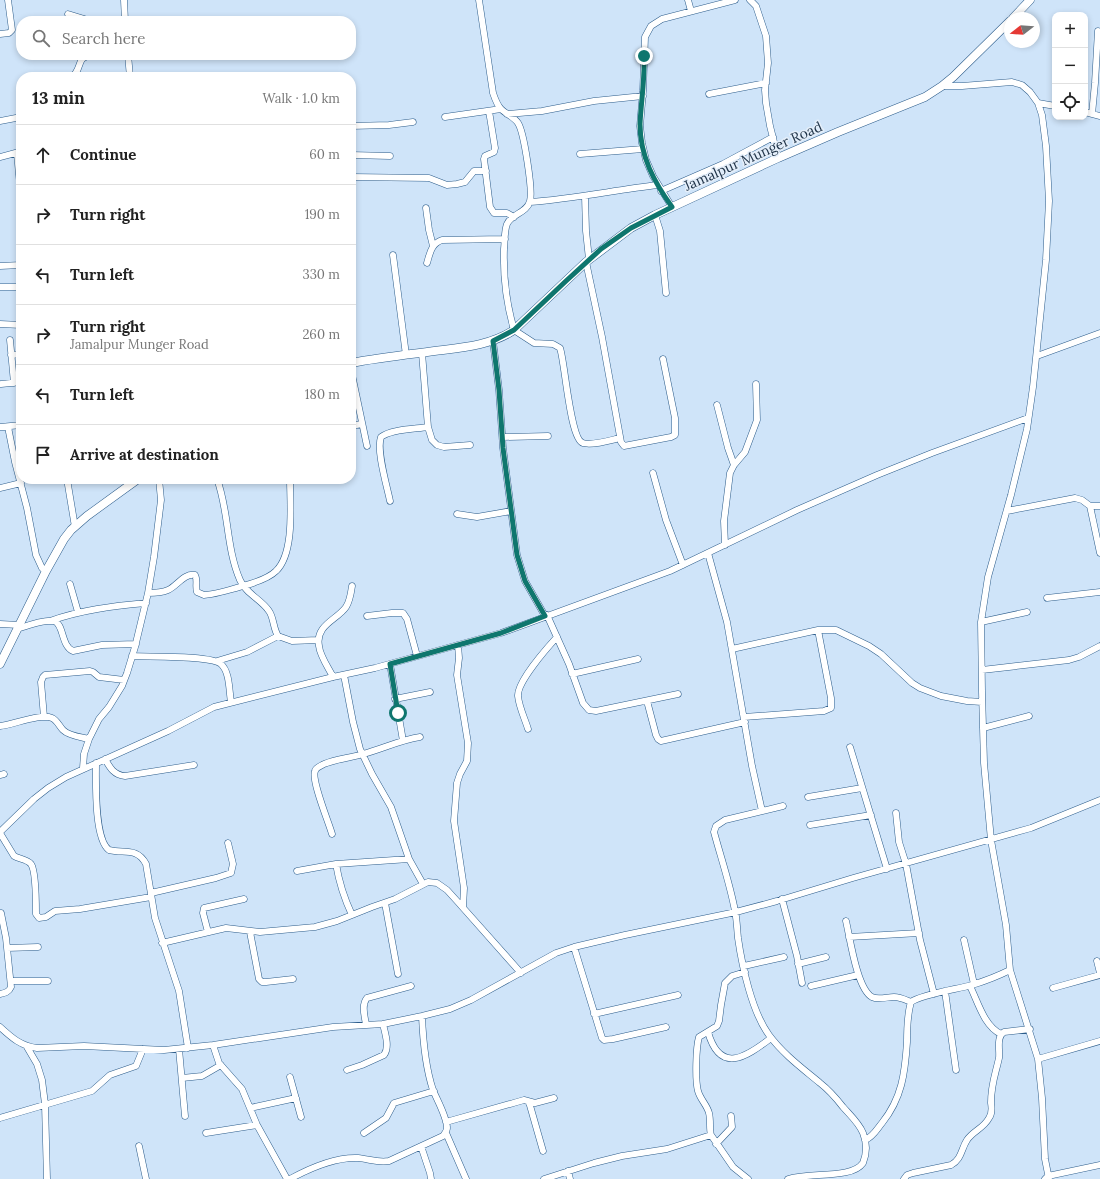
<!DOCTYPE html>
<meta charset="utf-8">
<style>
body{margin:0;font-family:Lora,serif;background:#f6f6f6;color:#222}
.controls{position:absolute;right:12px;top:12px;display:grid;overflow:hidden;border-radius:8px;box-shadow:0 2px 6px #0003}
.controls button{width:36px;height:36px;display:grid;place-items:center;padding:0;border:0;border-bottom:1px solid #e0e0e0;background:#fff;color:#222;font:20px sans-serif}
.compass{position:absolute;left:1004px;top:12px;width:36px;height:36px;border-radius:50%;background:#fff;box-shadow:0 2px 6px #0003;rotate:253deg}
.stop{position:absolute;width:12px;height:12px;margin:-9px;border:3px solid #0f766e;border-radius:50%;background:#fff}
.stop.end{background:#0f766e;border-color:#fff;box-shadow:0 1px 4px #0008}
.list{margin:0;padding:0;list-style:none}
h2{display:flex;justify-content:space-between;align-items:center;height:52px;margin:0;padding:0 16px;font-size:17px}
h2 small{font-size:13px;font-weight:400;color:#767676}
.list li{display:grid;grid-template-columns:26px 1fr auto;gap:12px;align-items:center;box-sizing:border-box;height:60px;padding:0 16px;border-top:1px solid #e0e0e0}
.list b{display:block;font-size:15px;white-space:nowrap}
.list p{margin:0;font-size:13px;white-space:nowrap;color:#767676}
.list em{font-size:13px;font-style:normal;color:#767676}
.icon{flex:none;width:22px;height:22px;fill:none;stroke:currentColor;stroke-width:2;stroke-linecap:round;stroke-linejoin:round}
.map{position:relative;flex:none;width:1100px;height:1179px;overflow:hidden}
.search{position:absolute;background:#fff;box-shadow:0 2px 6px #0003;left:16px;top:16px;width:340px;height:44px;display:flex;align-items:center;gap:10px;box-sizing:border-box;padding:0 14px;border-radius:16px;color:#767676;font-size:15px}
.panel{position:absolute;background:#fff;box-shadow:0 2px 6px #0003;left:16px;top:72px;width:340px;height:412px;border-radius:16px}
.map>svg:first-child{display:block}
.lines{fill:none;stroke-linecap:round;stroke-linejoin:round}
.street-casing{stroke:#2d5d8b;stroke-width:7}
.secondary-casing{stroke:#2d5d8b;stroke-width:9}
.street{stroke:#fff;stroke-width:6}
.secondary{stroke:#fff;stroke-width:8}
.route{stroke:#0f766e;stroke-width:5}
.labels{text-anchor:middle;stroke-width:3;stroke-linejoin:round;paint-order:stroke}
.street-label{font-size:14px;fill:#1e3247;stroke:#e5effa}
</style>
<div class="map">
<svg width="1100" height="1179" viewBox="0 0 1100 1179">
<rect width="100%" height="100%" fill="#cfe4f9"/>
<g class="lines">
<!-- street casing -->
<g class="street-casing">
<path id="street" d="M124,0L125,21
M479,0L493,93C495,99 497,105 501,109C506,114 514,117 518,123C524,132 533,191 530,201C527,213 511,214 507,224C504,232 505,241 504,249C503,278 506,302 514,330L534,343L553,344L560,348C565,362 570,440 583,443C593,446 611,440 620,438
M688,0L691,11
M750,0L756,6L766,36L768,63L765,90L766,103L770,126L778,158
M68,14L91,21
M0,34L9,33L12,30L8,0
M128,55L130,77
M71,77C79,73 78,65 82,59L89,55
M191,77L196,76
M942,86H962L1012,82L1022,85L1030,92L1038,103L1042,115L1046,146L1049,201L1046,260L1033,387L1027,429L1011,495L988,577L981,622L982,692L984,763L991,840L1006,925L1010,970L1038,1059L1042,1098L1045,1159L1049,1179
M709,94L766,83
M1038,103L1055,106
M489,111L495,148L494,152L485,156L484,159L490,207L494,213H507L514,217
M1085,112L1100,116
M507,114L542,111L594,101L643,96
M1092,114L1095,83L1098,31
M445,117L501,109
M0,121L21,117
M351,126L389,125L413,122
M17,153L21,196
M580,154L643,149
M351,155L390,156
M0,157L19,152
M351,177L429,178L447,185L457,184L465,182L474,171H486
M661,191L723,164L773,137
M585,196L586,231L589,259
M530,202C573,199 615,190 658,185
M672,207L653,176L646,160L642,143L640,126L643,91L645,37L651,26L662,19L735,0
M426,208L429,230L433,246
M655,215L660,231L666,293
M393,255L406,355
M586,262L602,337L621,442L624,446L671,437L675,435V418L663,359
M427,263C430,253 431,244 442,240L505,239
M0,266L21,265
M0,287H21
M0,324L21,325
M10,340L14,383
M493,341L499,390L503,448L517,555L525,581L545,616
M422,353L428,427L432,440L437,445L444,447L470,445
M11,355L21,354
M1037,356L1100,333
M351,370L367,446
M1,384L21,382
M717,405L728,448L734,465
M351,426L362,424
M0,427L21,425
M8,427L15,462L27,508L36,555L42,568L46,571
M503,437L548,436
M653,473L666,520L683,565
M67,479L75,527
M217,479C229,511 226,548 240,580C246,594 261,599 269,611C274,618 273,628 278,636L292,641L318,640
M0,488L21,483
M390,501C387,486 376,450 381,437C391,429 416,429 428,427
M1090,506L1100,553
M1007,511L1075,498L1082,500L1090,506H1100
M457,514L477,517L511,511
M725,545L724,521L730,473L734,465L745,452L757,420L756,384
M708,553L727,622L752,766L762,811
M70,584L78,612
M148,593C155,593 161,593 168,590C177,586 184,573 195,575C198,580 195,586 197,592L204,595C217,594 230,590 243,586C254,583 268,579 276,571C295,553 290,503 290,479
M1047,598L1100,592
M547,615L569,664L583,703L589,710L596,711L678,694
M367,616L392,613H403L407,619L417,656
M50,621C81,610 113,606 146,603
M981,622L1027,612
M0,624L19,625
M17,629C26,626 45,619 54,621C64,624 61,646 73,651L102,645L136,644
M458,645L459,658L457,675L468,743L467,761L460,774L457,783L454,821L464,888L463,907
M732,649L818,630H836L869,646L881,654L912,683L920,688L941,696L967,701L982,702
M132,656C148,657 212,655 221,664C230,672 229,691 231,702
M217,661L247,652L278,636
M390,664L403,741
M982,670L1069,660L1079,657L1100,646
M572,674L638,659
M344,675L353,722L360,749L372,774L391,807L409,859L423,884
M333,677C328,667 320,656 319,646C315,625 337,620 346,607C350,601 351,593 352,586
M395,699L430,692
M647,701L656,735L658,739L661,741L745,722
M44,717L41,682L43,677L45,675L90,671L93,672L99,677L124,680
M744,717L824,711L831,708V698L818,630
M0,726C13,725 40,713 52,718C57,720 59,726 63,730C69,736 81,737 89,739
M983,728L1029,716
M528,729C525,719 519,707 518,696C517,682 547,648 557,637
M850,747L887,869
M105,759C110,768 114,775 125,776L194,765
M96,763C96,782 94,839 109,850C124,854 137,847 146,864L155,918L179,991L188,1048
M83,768L84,754L89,739L99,719L109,707L122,686L127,673L135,647L148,593L154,557L161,500L159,479
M0,775L4,774
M808,797L862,788
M783,806L725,820L716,826L714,832C721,858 730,884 735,911C737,920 737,929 738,938C742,966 752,1012 769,1035C783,1054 802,1068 820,1083C829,1090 836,1098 843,1107C850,1115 859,1123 863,1133C867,1143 867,1153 863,1163C852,1179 811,1172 788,1179
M896,813L899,842L906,864L920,940L934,994
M810,825L871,815
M0,832L34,799L48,788L66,777L168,731L214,707L333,677L375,668L501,633L670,571L797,510L877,475L932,453L1028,418
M0,833L14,856C19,859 27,859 31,864C36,871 36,904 36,914L39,918L46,917L55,911L80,909L151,897
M332,834C329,823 311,780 315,771C316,767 321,766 324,764C337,759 350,758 363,754C382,749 400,740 420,737
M336,864C339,882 344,898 352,915
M297,871L336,864L409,859
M151,893L216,878L231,873L233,864L228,843
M782,899L797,956L802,983
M385,903L398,974
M846,921C850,938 857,989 872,997C878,1000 887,997 894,997C900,997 906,1000 911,1002
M208,932L203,913L204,908L244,899
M250,932L259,979L262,982H266L293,979
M849,937L919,933
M964,940L974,984
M162,943L226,928L260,932L315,927L337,921L372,907L395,899L428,882L437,883L447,890L457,901L521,973
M574,947L602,1038L604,1040L613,1039L666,1027
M7,948L38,947
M1097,961L1100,973
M798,964L826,957
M744,966L784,957
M745,972L732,976L725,983L721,1005L719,1021L717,1026L699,1037C696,1047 695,1080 698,1091C700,1099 707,1105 709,1113C711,1121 709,1128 711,1135L733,1167L748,1179
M11,981H48
M811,986L858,975
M970,986C978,1002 984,1026 1001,1034
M1053,988L1100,975
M945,991L956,1070
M0,994C5,993 9,992 11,987L6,938L1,913
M594,1014L678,995
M366,1025C365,1017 361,1005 367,998L411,986
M0,1027C12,1038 21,1046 37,1048L84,1046L164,1050L213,1045L333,1027L383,1024L422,1016L450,1009L471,1000L556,953L574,947L625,935L736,912L777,901L853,878L1031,828L1100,800
M708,1032C720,1074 745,1058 771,1038
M213,1045L219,1063L242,1089L257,1125L287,1179
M27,1047L37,1064L42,1080L45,1104L47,1179
M179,1049L185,1116
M1038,1059L1100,1041
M347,1070L362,1065L384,1055C390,1047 385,1033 383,1024
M290,1077L301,1117
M182,1078L202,1076L221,1065
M529,1102L543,1151
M250,1108L296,1098
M0,1118L92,1091L110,1075L136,1066L143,1049
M446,1122L517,1102L524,1100L535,1103L554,1098
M206,1133L257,1125
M364,1133L386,1118L394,1103L434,1091
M446,1133L466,1179
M865,1140C873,1137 877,1129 882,1123C902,1098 905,1073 907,1042C907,1029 907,1015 911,1002C922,994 958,989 972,985C985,981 998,976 1010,970
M716,1144L732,1127L731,1116
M139,1146L146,1179
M421,1146L430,1173L431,1179
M568,1171L570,1179
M290,1179C310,1168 336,1157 358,1158C369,1159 378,1163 389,1161L443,1136C445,1133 447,1131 447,1128C447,1117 437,1100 433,1090C425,1066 423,1041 422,1016
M544,1179L594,1163L622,1156L667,1149L711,1135
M904,1179L907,1175L913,1173L951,1165C962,1159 961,1149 967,1140C973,1131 984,1128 989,1118C992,1114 992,1109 991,1103C991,1084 995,1076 999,1058C1000,1050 996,1037 1004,1032L1030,1029
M1045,1179L1048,1176L1100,1165"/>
</g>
<!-- secondary casing -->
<g class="secondary-casing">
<path id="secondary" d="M1013,18L1030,0
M351,363C381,357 413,354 443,350C468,347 493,344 514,330L586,262L631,228L655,215L778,158L838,132L925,97L942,86L953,77L1010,21
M0,664L46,571L64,539L71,530L87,516L138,479"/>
</g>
<!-- street -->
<use href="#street" class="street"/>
<!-- secondary -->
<use href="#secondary" class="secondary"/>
</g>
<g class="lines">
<!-- route -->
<path class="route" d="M398,713L390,664L501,633L545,616L525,581L517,555L503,448L499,390L493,341L514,330L566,281L601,249L631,228L672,207C654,182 640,156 640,124C641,102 645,79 644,56"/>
</g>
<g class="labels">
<!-- street labels -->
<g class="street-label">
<text transform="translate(753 156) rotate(-24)" y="5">Jamalpur Munger Road</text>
</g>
</g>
</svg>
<div class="controls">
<button>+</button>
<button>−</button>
<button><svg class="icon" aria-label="locate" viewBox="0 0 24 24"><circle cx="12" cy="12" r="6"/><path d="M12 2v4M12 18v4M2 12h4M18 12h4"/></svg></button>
</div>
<svg class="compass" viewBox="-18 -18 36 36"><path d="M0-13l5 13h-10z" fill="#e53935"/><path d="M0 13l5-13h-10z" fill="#767676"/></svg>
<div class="stop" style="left:398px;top:713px"></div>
<div class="stop end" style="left:644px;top:56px"></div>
<div class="search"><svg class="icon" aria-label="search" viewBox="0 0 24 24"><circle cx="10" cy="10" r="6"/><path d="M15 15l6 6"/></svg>Search here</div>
<section class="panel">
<h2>13 min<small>Walk · 1.0 km</small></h2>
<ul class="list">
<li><svg class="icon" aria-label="ahead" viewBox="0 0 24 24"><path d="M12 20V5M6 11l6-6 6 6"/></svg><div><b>Continue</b></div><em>60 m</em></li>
<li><svg class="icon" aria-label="right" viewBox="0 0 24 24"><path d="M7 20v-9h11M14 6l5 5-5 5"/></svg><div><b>Turn right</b></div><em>190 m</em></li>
<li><svg class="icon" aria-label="left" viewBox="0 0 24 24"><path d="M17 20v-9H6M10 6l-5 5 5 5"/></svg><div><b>Turn left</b></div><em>330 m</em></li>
<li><svg class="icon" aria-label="right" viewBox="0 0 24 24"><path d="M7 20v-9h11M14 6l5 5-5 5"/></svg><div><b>Turn right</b><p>Jamalpur Munger Road</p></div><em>260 m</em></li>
<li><svg class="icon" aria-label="left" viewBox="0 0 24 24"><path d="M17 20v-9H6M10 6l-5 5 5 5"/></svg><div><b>Turn left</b></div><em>180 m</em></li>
<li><svg class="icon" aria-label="arrive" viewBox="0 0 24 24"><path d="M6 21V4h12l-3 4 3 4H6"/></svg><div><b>Arrive at destination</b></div></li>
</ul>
</section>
</div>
